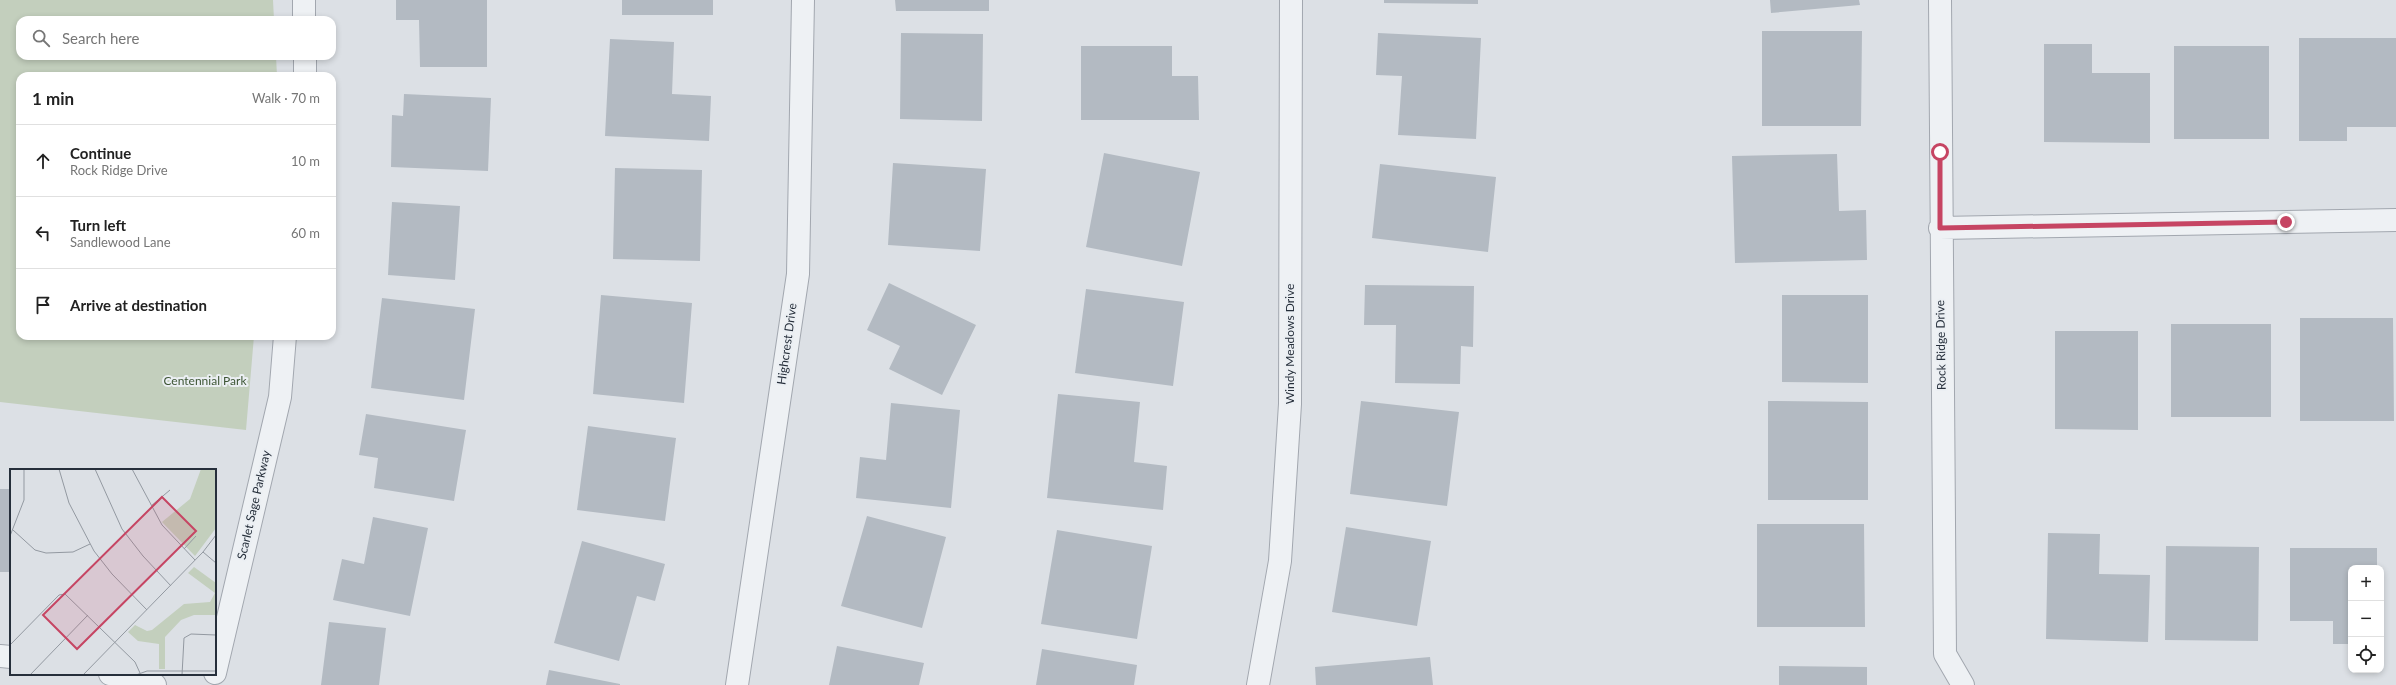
<!DOCTYPE html>
<meta charset="utf-8">
<style>
body{margin:0;font-family:Lato,sans-serif;background:#f6f6f6;color:#222}
.controls{position:absolute;right:12px;bottom:12px;display:grid;overflow:hidden;border-radius:8px;box-shadow:0 2px 6px #0003}
.controls button{width:36px;height:36px;display:grid;place-items:center;padding:0;border:0;border-bottom:1px solid #e0e0e0;background:#fff;color:#222;font:20px sans-serif}
.stop{position:absolute;width:12px;height:12px;margin:-9px;border:3px solid #c64563;border-radius:50%;background:#fff}
.stop.end{background:#c64563;border-color:#fff;box-shadow:0 1px 4px #0008}
.list{margin:0;padding:0;list-style:none}
h2{display:flex;justify-content:space-between;align-items:center;height:52px;margin:0;padding:0 16px;font-size:17px}
h2 small{font-size:13px;font-weight:400;color:#767676}
.list li{display:grid;grid-template-columns:26px 1fr auto;gap:12px;align-items:center;box-sizing:border-box;height:72px;padding:0 16px;border-top:1px solid #e0e0e0}
.list b{display:block;font-size:15px;white-space:nowrap}
.list p{margin:0;font-size:13px;white-space:nowrap;color:#767676}
.list em{font-size:13px;font-style:normal;color:#767676}
.icon{flex:none;width:22px;height:22px;fill:none;stroke:currentColor;stroke-width:2;stroke-linecap:round;stroke-linejoin:round}
.map{position:relative;flex:none;width:2396px;height:685px;overflow:hidden}
.search{position:absolute;background:#fff;box-shadow:0 2px 6px #0003;left:16px;top:16px;width:320px;height:44px;display:flex;align-items:center;gap:10px;box-sizing:border-box;padding:0 14px;border-radius:12px;color:#767676;font-size:15px}
.panel{position:absolute;background:#fff;box-shadow:0 2px 6px #0003;left:16px;top:72px;width:320px;height:268px;border-radius:12px}
.map>svg:first-child{display:block}
.green{fill:#c3cfbd}
.building{fill:#b3bac2}
.lines{fill:none;stroke-linecap:round;stroke-linejoin:round}
.minor-casing{stroke:#a2a7af;stroke-width:24}
.minor{stroke:#eef1f4;stroke-width:22}
.route{stroke:#c64563;stroke-width:5}
.labels{text-anchor:middle;stroke-width:4;stroke-linejoin:round;paint-order:stroke}
.street-label{font-size:12px;fill:#262f3b;stroke:#ebeff3}
.park-label{font-size:12px;fill:#3d5535;stroke:#ebeff3}
.inset-road{fill:none;stroke:#9399a1;stroke-width:1}
.view{fill:#c64563;fill-opacity:0.15;stroke:#c64563;stroke-width:2}
.inset-edge{fill:none;stroke:#262f3b;stroke-width:2}
</style>
<div class="map">
<svg width="2396" height="685" viewBox="0 0 2396 685">
<rect width="100%" height="100%" fill="#dce0e5"/>
<!-- green -->
<path class="green" d="M0,0H273L274,20H20V56H276L277,76H20V336H254L246,430L0,402Z"/>
<!-- building -->
<path class="building" d="M396,0H487V67H420L419,20H396Z
M622,0H713V15H622Z
M895,0H989V11H896Z
M1384,0H1478V4L1384,3Z
M1770,0H1859L1860,5L1771,13Z
M1762,31H1862L1861,126H1762Z
M901,33L983,34L982,121L900,119Z
M1378,33L1481,38L1476,139L1398,135L1402,76L1376,75Z
M2299,38H2396V127H2347V141H2299Z
M610,39L674,42L672,94L711,96L709,141L605,136Z
M2044,44H2092V73H2150V143L2044,142Z
M1081,46H1172V76H1198L1199,120H1081Z
M2174,46H2269V139H2174Z
M404,94L491,98L488,171L391,167L392,115L403,116Z
M1104,153L1200,172L1182,266L1086,247Z
M1837,154L1839,211L1866,210L1867,260L1735,263L1732,156Z
M893,163L986,169L980,251L888,245Z
M1380,164L1496,177L1488,252L1372,238Z
M615,168L702,170L700,261L613,259Z
M392,202L460,206L455,280L388,275Z
M889,283L976,325L942,395L889,369L900,346L867,330Z
M1365,285L1474,286L1473,347L1461,346L1460,384L1395,383L1396,325H1364Z
M1086,289L1184,302L1173,386L1075,373Z
M601,295L692,303L684,403L593,394Z
M1782,295H1868V383L1782,382Z
M382,298L475,309L464,400L371,388Z
M2300,318H2393L2394,421H2300Z
M2171,324H2271V417H2171Z
M2055,331H2138V430L2055,429Z
M1058,394L1140,402L1134,462L1167,466L1163,510L1047,498Z
M1361,401L1459,412L1447,506L1350,494Z
M1768,401L1868,402V500H1768Z
M891,403L960,410L951,508L856,498L860,457L886,460Z
M366,414L466,430L454,501L374,488L378,458L359,455Z
M588,426L676,438L665,521L577,510Z
M0,489H11V572H0Z
M867,516L946,537L922,628L841,606Z
M373,517L428,528L410,616L333,600L342,559L364,564Z
M1757,524H1864L1865,627H1757Z
M1346,527L1431,541L1417,626L1332,612Z
M1057,530L1152,546L1137,639L1041,624Z
M2048,533L2100,534L2099,574L2150,575L2148,642L2046,639Z
M582,541L665,564L655,601L637,596L619,661L554,643Z
M2166,546L2259,547L2258,641L2165,640Z
M2290,548H2377V568H2351V644H2333V621H2290Z
M329,622L386,628L379,685H321Z
M837,646L924,663L919,685H829Z
M1042,649L1137,665L1134,685H1036Z
M1430,657L1433,685H1316L1315,667Z
M1779,666L1867,667V685H1779Z
M549,670L620,684V685H546Z"/>
<g class="lines">
<!-- minor casing -->
<g class="minor-casing">
<path id="minor" d="M304,0V20
M1940,0L1945,654L1963,685
M305,56V76
M1940,228L2396,220
M0,656L11,657
M215,673L280,397L285,336
M110,674L155,685
M737,685L798,274L803,0
M1258,685L1280,561L1290,404L1291,0"/>
</g>
<!-- minor -->
<use href="#minor" class="minor"/>
</g>
<g class="lines">
<!-- route -->
<path class="route" d="M1940,152V228L2286,222"/>
</g>
<g class="labels">
<!-- street labels -->
<g class="street-label">
<text transform="translate(787 344) rotate(-82)" y="4">Highcrest Drive</text>
<text transform="translate(1290 344) rotate(-90)" y="4">Windy Meadows Drive</text>
<text transform="translate(1941 345) rotate(-91)" y="4">Rock Ridge Drive</text>
<text transform="translate(254 505) rotate(-77)" y="4">Scarlet Sage Parkway</text>
</g>
<!-- park labels -->
<g class="park-label">
<text x="205" y="385">Centennial Park</text>
</g>
</g>
<!-- overview -->
<g transform="translate(10 469)">
<rect width="206" height="206" fill="#dce0e5"/>
<path d="M191,0H206V59L185,87L152,53L180,30ZM184,98L206,114V146H184L171,151L155,168V200H149V175L128,172L118,163L125,156L137,162L142,161L174,135L200,133L205,124L178,104Z" fill="#c3cfbd"/>
<path class="inset-road" d="M49,0L59,34L84,82L102,105L137,141M85,0L112,60L133,87L161,117M122,0L152,56L185,91M141,37L160,21M3,61L25,81L36,84L63,83L80,75M0,67L14,31V0M174,80L186,67M193,83L206,94M0,176L49,126L55,125L125,193L130,204M20,206L78,146M73,206L193,83L206,66M126,206L137,202H206M172,206L174,169L181,165L206,166"/>
<path class="view" d="M152,28L186,62L67,180L33,146Z"/>
<rect width="206" height="206" class="inset-edge"/>
</g>
</svg>
<div class="controls">
<button>+</button>
<button>−</button>
<button><svg class="icon" aria-label="locate" viewBox="0 0 24 24"><circle cx="12" cy="12" r="6"/><path d="M12 2v4M12 18v4M2 12h4M18 12h4"/></svg></button>
</div>
<div class="stop" style="left:1940px;top:152px"></div>
<div class="stop end" style="left:2286px;top:222px"></div>
<div class="search"><svg class="icon" aria-label="search" viewBox="0 0 24 24"><circle cx="10" cy="10" r="6"/><path d="M15 15l6 6"/></svg>Search here</div>
<section class="panel">
<h2>1 min<small>Walk · 70 m</small></h2>
<ul class="list">
<li><svg class="icon" aria-label="ahead" viewBox="0 0 24 24"><path d="M12 20V5M6 11l6-6 6 6"/></svg><div><b>Continue</b><p>Rock Ridge Drive</p></div><em>10 m</em></li>
<li><svg class="icon" aria-label="left" viewBox="0 0 24 24"><path d="M17 20v-9H6M10 6l-5 5 5 5"/></svg><div><b>Turn left</b><p>Sandlewood Lane</p></div><em>60 m</em></li>
<li><svg class="icon" aria-label="arrive" viewBox="0 0 24 24"><path d="M6 21V4h12l-3 4 3 4H6"/></svg><div><b>Arrive at destination</b></div></li>
</ul>
</section>
</div>
